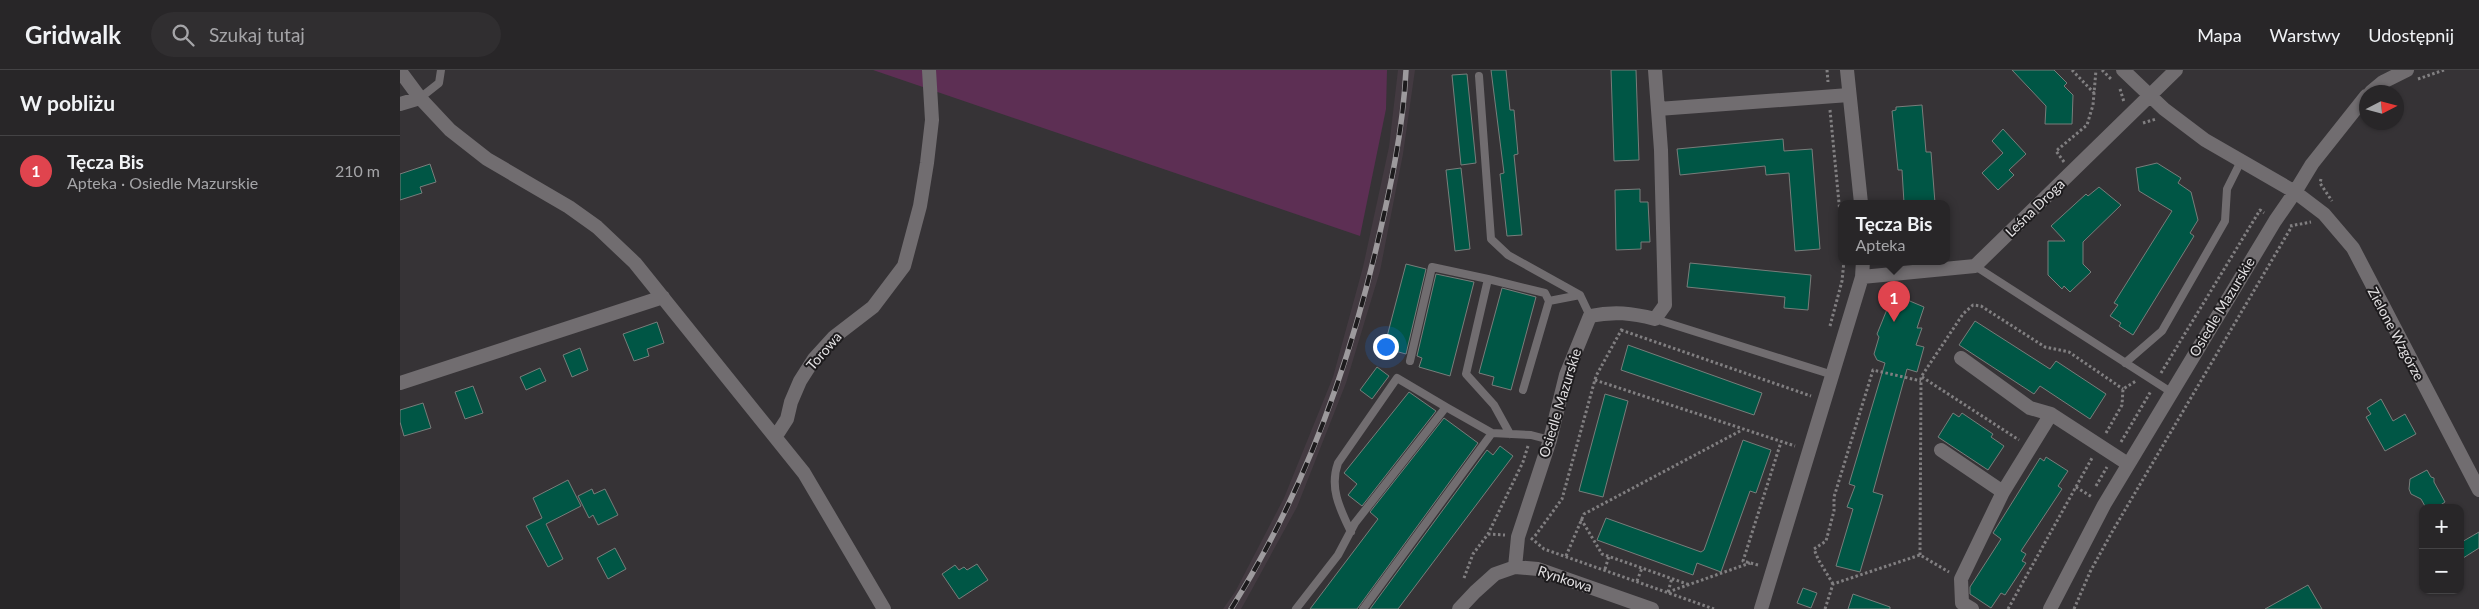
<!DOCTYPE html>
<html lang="pl">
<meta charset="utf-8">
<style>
body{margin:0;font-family:Lato,sans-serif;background:#302e30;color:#f1f3f6}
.controls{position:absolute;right:15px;bottom:15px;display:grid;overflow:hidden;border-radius:10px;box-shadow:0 1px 4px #0004}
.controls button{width:45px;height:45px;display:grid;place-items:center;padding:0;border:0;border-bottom:1px solid #444345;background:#282628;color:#f1f3f6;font:25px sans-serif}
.compass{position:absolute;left:1959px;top:15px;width:45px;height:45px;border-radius:50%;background:#282628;box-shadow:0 1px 4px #0004;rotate:84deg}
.you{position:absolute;left:985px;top:276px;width:18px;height:18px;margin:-12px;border:4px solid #fff;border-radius:50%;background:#1a73e8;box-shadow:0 0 0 8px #1a73e833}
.badge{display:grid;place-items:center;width:32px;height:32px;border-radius:50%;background:#21d5b0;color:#fff;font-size:16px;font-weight:700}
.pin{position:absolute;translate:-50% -41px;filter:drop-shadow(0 1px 2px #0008)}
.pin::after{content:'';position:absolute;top:26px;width:18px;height:15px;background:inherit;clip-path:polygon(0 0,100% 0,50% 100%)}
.popup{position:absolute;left:1438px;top:130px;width:112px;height:65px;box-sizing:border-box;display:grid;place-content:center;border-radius:10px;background:#282628;filter:drop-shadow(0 1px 4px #0005);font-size:16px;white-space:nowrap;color:#a5a5a8}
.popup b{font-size:19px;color:#f1f3f6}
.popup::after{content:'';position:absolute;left:50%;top:100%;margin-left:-10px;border:10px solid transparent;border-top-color:#282628}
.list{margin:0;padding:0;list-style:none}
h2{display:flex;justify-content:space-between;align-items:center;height:65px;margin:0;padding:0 20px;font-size:21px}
h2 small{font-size:16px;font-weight:400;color:#a5a5a8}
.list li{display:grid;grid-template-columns:32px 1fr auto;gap:15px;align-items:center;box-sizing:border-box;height:70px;padding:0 20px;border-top:1px solid #444345}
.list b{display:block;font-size:19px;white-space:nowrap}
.list p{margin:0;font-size:16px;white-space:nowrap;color:#a5a5a8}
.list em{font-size:16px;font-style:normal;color:#a5a5a8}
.icon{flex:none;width:28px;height:28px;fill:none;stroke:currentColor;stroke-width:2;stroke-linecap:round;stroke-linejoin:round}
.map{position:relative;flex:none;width:2079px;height:539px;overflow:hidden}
header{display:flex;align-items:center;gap:30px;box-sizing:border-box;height:70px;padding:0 25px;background:#282628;border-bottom:1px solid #444345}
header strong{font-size:24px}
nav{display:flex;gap:28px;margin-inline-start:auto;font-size:18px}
.search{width:350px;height:45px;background:#302e30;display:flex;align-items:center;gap:12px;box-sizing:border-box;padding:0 18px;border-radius:28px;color:#a5a5a8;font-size:19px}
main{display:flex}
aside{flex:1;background:#282628}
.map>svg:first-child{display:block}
.built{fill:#433a41}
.green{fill:#5d2f54}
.building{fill:#005645;stroke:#787d7b}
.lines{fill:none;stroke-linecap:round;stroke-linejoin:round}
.path{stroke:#817f81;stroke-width:3;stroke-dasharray:2.5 2.5;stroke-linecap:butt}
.service{stroke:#716d70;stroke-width:8}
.minor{stroke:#716d70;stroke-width:14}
.rail-casing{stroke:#9d9a9d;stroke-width:5.5}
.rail{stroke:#1d1b1d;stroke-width:4;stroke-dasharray:11;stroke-linecap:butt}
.labels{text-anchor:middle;stroke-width:4;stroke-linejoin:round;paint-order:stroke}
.street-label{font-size:14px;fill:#e3e1e3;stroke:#1d1b1d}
</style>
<header>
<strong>Gridwalk</strong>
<div class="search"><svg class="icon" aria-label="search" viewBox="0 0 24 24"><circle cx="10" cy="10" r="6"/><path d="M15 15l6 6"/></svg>Szukaj tutaj</div>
<nav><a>Mapa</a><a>Warstwy</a><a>Udostępnij</a></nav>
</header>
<main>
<aside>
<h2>W pobliżu<small></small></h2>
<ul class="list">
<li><span class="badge" style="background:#e0444e">1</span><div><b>Tęcza Bis</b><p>Apteka · Osiedle Mazurskie</p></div><em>210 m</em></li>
</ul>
</aside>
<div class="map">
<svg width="2079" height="539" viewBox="0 0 2079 539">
<rect width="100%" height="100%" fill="#363336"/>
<!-- built -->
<path class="built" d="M998,0H1015L1003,84L980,201L946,313L897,437L845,532L841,539H823L835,522L884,428L933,307L963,197L989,77Z"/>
<!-- green -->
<path class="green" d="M473,0H987L986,39L960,166Z"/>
<!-- building -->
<path class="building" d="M1091,0H1106L1110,40H1114L1118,84L1114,85L1122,165L1107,166L1100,104L1104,103Z
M1211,0H1236L1239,90L1214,91Z
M1612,0H1654L1667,13L1664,16L1673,25L1672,54H1645L1646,36Z
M1067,4L1076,93L1061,95L1052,5Z
M1522,35L1526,82H1531L1535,133H1504L1502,100H1498L1492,41L1496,40V37Z
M1603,59L1626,84L1609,100L1614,105L1598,120L1582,103L1603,83L1592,71Z
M1383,69L1384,81L1412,79L1420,179L1395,181L1389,103L1366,105L1365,96L1280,105L1277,79Z
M1757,93L1781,108L1778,113L1791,122L1798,150L1790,163L1794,166L1733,265L1719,256L1721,253L1710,246L1718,235L1714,233L1772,141L1739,121L1736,98Z
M30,94L36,112L20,117L22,123L0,130V104Z
M1061,98L1070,179L1055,181L1046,100Z
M1699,117L1721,135L1683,172V194L1691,202L1670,222L1664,216L1662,219L1648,205V171H1665L1651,156L1686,124L1688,126Z
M1240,119V132H1248L1250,172H1241V179L1216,180L1215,120Z
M1290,193L1411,205L1408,240L1384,238L1385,227L1287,217Z
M1006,194L1026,199L1006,284L984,278Z
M1036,204L1074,212L1050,306L1019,297L1022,288L1017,286Z
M1102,218L1136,227L1111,320L1092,315L1094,307L1079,303Z
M1495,229L1502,231L1505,229L1524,237L1517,258H1522L1516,275L1524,277L1517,302L1507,299L1473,422L1483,425L1460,502L1436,496L1453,439L1447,437L1455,416L1449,414L1485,293L1477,290L1474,284L1479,267L1477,264L1490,232Z
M1575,251L1650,299L1656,291L1706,324L1690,349L1640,316L1634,324L1559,275Z
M257,252L264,273L247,279L249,286L234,291L223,264Z
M1228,275L1362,323L1354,345L1221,300Z
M180,278L188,300L172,307L163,285Z
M977,297L989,306L972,329L960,320Z
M140,298L146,311L126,320L120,307Z
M73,316L83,343L65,349L55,322Z
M1009,322L1036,341L962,436L948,425L957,414L944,403Z
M1205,324L1228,331L1203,427L1179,421Z
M1981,329L1993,351L2005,344L2016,364L1985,381L1966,347L1971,344L1967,338Z
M23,333L31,358L4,366L0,352V340Z
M1553,343L1559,347L1562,343L1593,364L1591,367L1604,376L1588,400L1538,367Z
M1044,348L1078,373L957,539H910L978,449L970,442Z
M1343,370L1371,380L1356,423L1350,421L1321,502L1297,493L1293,505L1197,470L1206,448L1301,482L1304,480Z
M1100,376L1113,386L998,539H970L1087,380L1093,385Z
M1646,387L1668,401L1658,416L1662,419L1621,481L1626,484L1622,491L1626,493L1605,525L1601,523L1591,538L1570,524V517L1601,469L1593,463L1640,388L1644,391Z
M2027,400L2031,407L2034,408V412L2045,432L2036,438H2026L2021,429L2011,424L2009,419L2010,409Z
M168,410L181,436L146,454L163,489L148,497L126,456L142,448L133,428Z
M192,419L194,424L205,419L218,445L198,455L193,445L189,448L178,426Z
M2079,462V478L2060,490V473Z
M215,478L226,499L208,509L197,488Z
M577,494L588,510L559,529L542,504L555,495L559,500L564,497L567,500Z
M1908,515L1922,539H1865Z
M1403,518L1417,523L1411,538L1397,533Z
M1453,524L1490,537V539H1448Z"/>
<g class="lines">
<!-- path -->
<path class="path" d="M1427,0L1428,12
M1672,0L1694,23
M1702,0L1711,9
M2018,9L2044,0
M1720,19L1724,32
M1430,40L1442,164
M1743,53L1756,49
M1664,92L1656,81L1687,55L1693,35L1696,0
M1921,109L1920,113L1932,131
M1890,156L1911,152
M1430,256L1442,211L1444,191
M1221,260L1411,326
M1761,303L1860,140L1864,143
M1522,307L1619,370
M1195,310L1395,376
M1706,363L1722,335L1723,319L1736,311
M1721,372L1751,321
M1696,416L1707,397
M1676,417L1692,427
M1181,449L1202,484L1290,515
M1088,464L1105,465
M1135,466L1162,429L1196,306L1223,257
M1131,468L1144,479L1314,539
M1520,485L1521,307L1563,244L1573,235L1581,236L1645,277L1669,282L1723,319
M1166,486L1184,444L1342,360
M1358,495L1343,491L1381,372
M1205,499L1209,486
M1064,508L1073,484L1088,464L1123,392L1128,376
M1237,511L1242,498
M1433,514L1418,489L1414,479L1426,471L1434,441V427L1473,300L1521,311
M1268,522L1350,493
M1268,522L1272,508
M1425,539L1433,514L1520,485L1549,502
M1608,539L1692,388
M1674,539L1690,502L1712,462L1892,156"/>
<!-- service -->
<path class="service" d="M1079,6L1091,169L1108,185L1180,225
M20,28L39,13L41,0
M1575,196L1771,322
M1088,209L1145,223L1149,231L1123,320
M1149,231L1180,225L1190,246
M1255,249L1433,305
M1010,291L1032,197L1088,209L1066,304L1094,335L1110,364
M1725,293L1762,261L1825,151L1827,119L1841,91
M1092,363L1131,365L1150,370
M951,462C940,439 929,418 938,393L997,308L1046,337
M896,539L938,485L955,453L1046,337L1092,363L963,539"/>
<!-- minor -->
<path class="minor" d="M1447,0L1461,133
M0,1L20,28L50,60L87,89L169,137L197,157L235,193L404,403L484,539
M1971,22L1983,12L2007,0
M1966,26L1912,94L1895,122L1924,144L1953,178L2079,420
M0,34L20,28
M1258,39L1449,25
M1462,207L1575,196L1776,0
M1561,288L1630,338L1651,344
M0,313L263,227
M376,366L387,349L391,332L400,311L414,289L434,267L473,237L504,196L520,136L527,93L532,50L529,0
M1541,380L1603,422
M1115,497L1118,467L1150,370L1166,305L1190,246C1214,241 1232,243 1255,249L1265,235L1261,80L1255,0
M1059,539L1075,522L1095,504L1115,497L1138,499L1252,539
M1361,539L1462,207L1463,191
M1572,539L1562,533L1561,509L1603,422L1651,344L1728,394
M1650,539L1704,435L1875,151L1895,122L1805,70L1764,39L1723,0"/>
<!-- rail casing -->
<g class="rail-casing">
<path id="rail" d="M831,539C901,428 946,306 976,179C990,120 1003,61 1006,0"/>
</g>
<!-- rail -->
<use href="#rail" class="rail"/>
</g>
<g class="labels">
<!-- street labels -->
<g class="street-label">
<text transform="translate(1635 138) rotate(-44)" y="5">Leśna Droga</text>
<text transform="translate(1822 237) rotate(-59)" y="5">Osiedle Mazurskie</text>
<text transform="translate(1996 264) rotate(62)" y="5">Zielone Wzgórze</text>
<text transform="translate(424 281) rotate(-49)" y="5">Torowa</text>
<text transform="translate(1160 333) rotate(-73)" y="5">Osiedle Mazurskie</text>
<text transform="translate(1165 509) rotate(18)" y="5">Rynkowa</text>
</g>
</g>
</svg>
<div class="controls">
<button>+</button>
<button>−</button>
</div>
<svg class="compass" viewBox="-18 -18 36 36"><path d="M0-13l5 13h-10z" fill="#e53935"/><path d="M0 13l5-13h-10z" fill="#a5a5a8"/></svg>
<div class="you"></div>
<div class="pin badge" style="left:1494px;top:252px;background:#e0444e">1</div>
<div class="popup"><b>Tęcza Bis</b>Apteka</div>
</div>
</main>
